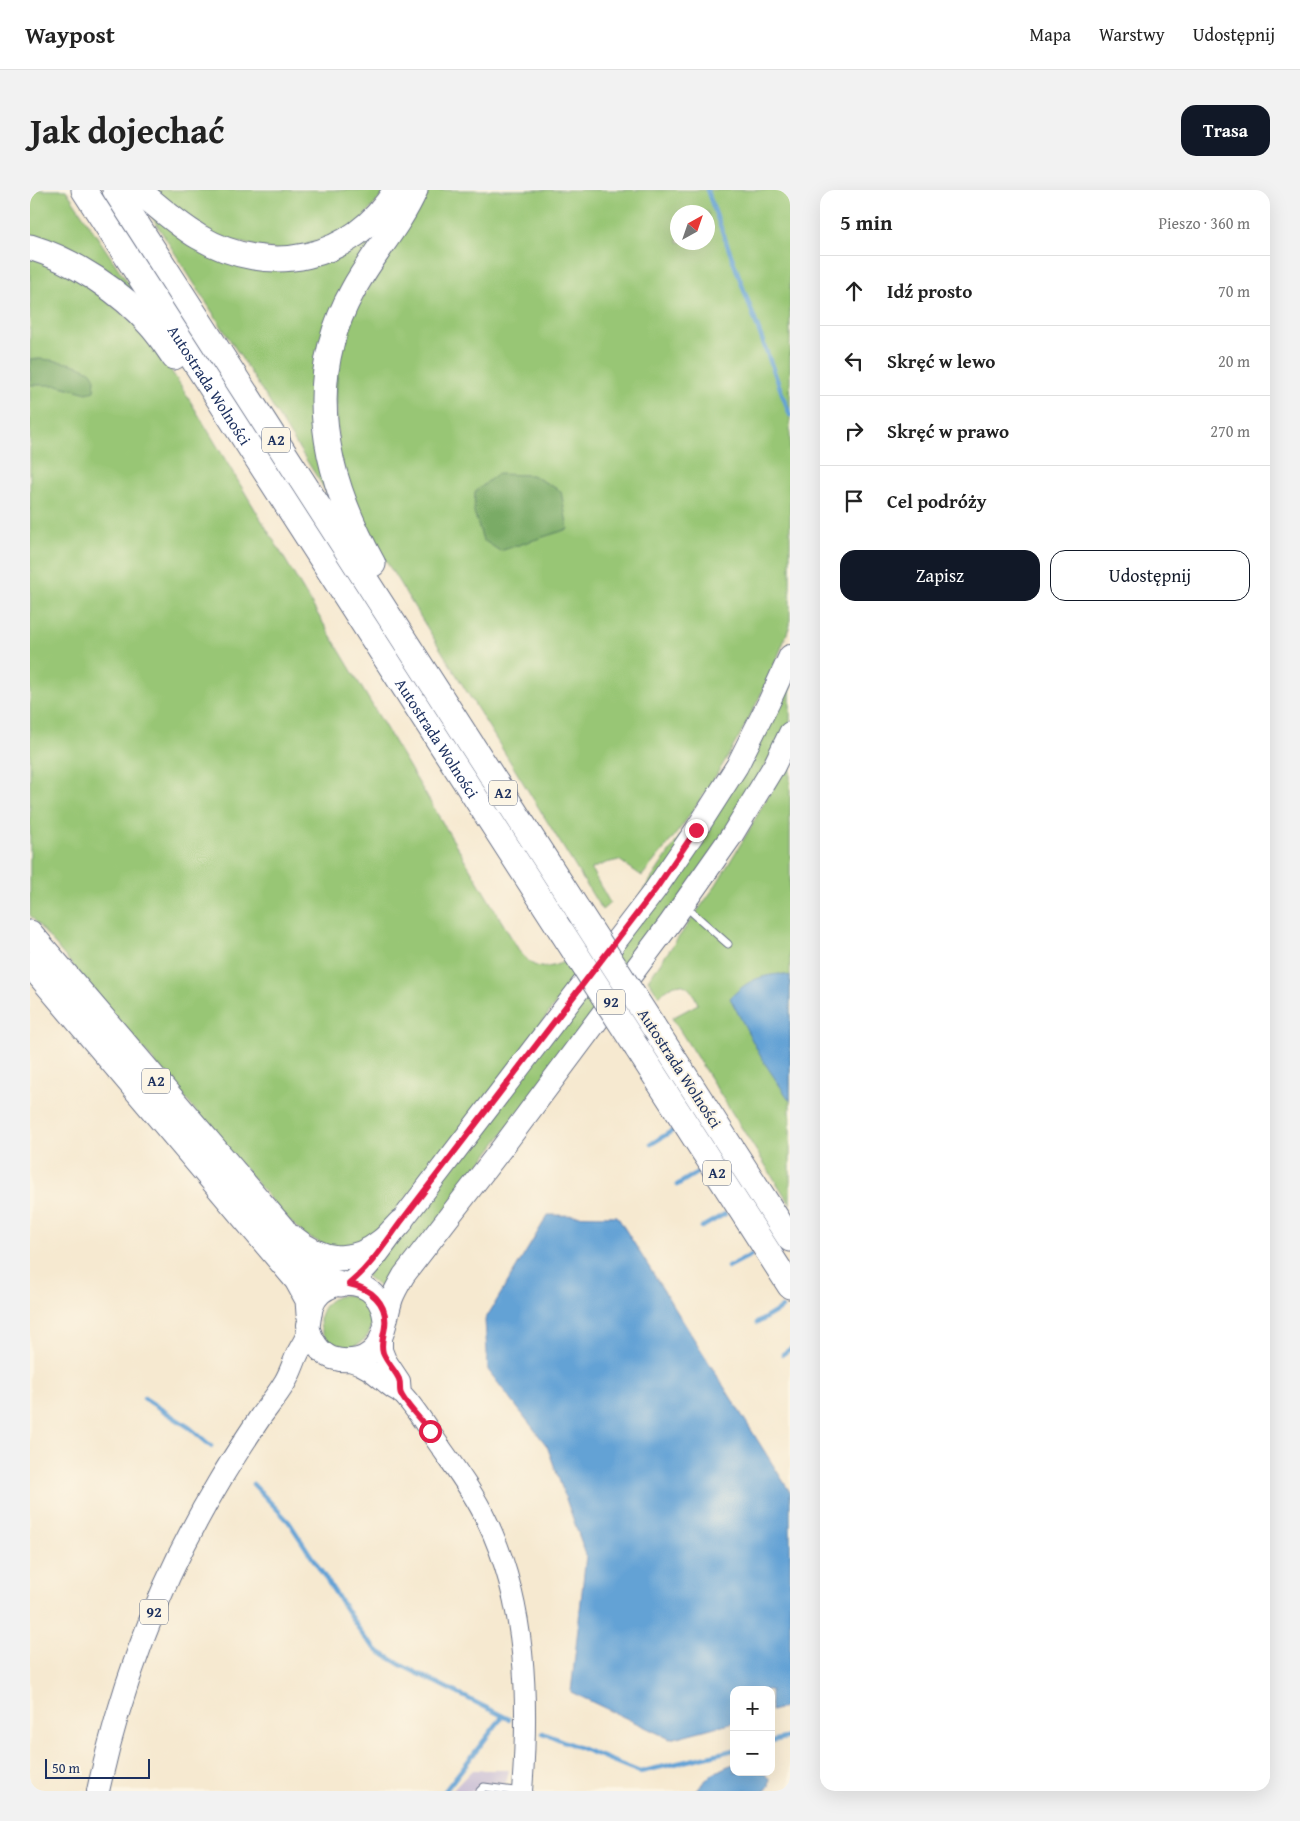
<!DOCTYPE html>
<html lang="pl">
<meta charset="utf-8">
<style>
body{margin:0;font-family:"Gentium Book Plus",serif;background:#f2f2f2;color:#222}
.controls{position:absolute;right:15px;bottom:15px;display:grid;overflow:hidden;border-radius:10px;box-shadow:0 5px 20px #0002}
.controls button{width:45px;height:45px;display:grid;place-items:center;padding:0;border:0;border-bottom:1px solid #e0e0e0;background:#fff;color:#222;font:25px sans-serif}
.compass{position:absolute;left:640px;top:15px;width:45px;height:45px;border-radius:50%;background:#fff;box-shadow:0 5px 20px #0002;rotate:40deg}
.scale{position:absolute;left:15px;bottom:12px;width:105px;box-sizing:border-box;padding-left:5px;border:2px solid #1b2f5e;border-top:0;font-size:14px;line-height:18px;white-space:nowrap;color:#1b2f5e;-webkit-text-stroke:4px #fcf5e5;paint-order:stroke}
.stop{position:absolute;width:15px;height:15px;margin:-11px;border:4px solid #e11d48;border-radius:50%;background:#fff}
.stop.end{background:#e11d48;border-color:#fff;box-shadow:0 1px 5px #0008}
.list{margin:0;padding:0;list-style:none}
h2{display:flex;justify-content:space-between;align-items:center;height:65px;margin:0;padding:0 20px;font-size:21px}
h2 small{font-size:16px;font-weight:400;color:#767676}
.list li{display:grid;grid-template-columns:32px 1fr auto;gap:15px;align-items:center;box-sizing:border-box;height:70px;padding:0 20px;border-top:1px solid #e0e0e0}
.list b{display:block;font-size:19px;white-space:nowrap}
.list em{font-size:16px;font-style:normal;color:#767676}
.actions{display:flex;gap:10px;padding:15px 20px}
.actions a{flex:1;padding:11px 0;border:1px solid #111827;border-radius:15px;text-align:center;font-size:18px;color:#111827}
.actions .main{background:#111827;color:#fff}
.icon{flex:none;width:28px;height:28px;fill:none;stroke:currentColor;stroke-width:2;stroke-linecap:round;stroke-linejoin:round}
.map{position:relative;flex:none;width:760px;height:1601px;overflow:hidden;border-radius:15px}
header{display:flex;align-items:center;gap:30px;box-sizing:border-box;height:70px;padding:0 25px;background:#fff;border-bottom:1px solid #e0e0e0}
header strong{font-size:24px}
nav{display:flex;gap:28px;margin-inline-start:auto;font-size:18px}
.intro{display:flex;align-items:center;justify-content:space-between;box-sizing:border-box;height:120px;padding:0 30px}
h1{margin:0;font-size:35px}
.button{padding:12px 22px;border-radius:15px;background:#111827;color:#fff;font-size:18px;font-weight:700}
main{display:flex;gap:30px;padding:0 30px}
aside{flex:1;background:#fff;border-radius:15px;box-shadow:0 5px 20px #0002}
.map>svg:first-child{display:block}
.industrial{fill:#cabfd6}
.green{fill:#98c674;stroke:#5a7a69;fill-rule:evenodd}
.forest{fill:#7aab66;stroke:#4a6d62}
.water{fill:#63a2d5;stroke:#3f689a}
.lines{fill:none;stroke-linecap:round;stroke-linejoin:round}
.stream{stroke:#63a2d5;stroke-width:4.5}
.lane-casing{stroke:#687086;stroke-width:9}
.secondary-casing{stroke:#687086;stroke-width:22}
.primary-casing{stroke:#687086;stroke-width:24}
.highway-casing{stroke:#687086;stroke-width:27}
.lane{stroke:#fff;stroke-width:7}
.secondary{stroke:#fff;stroke-width:20}
.primary{stroke:#fff;stroke-width:22}
.highway{stroke:#fff;stroke-width:25}
.highway-bridge-casing{stroke:#687086;stroke-width:27;stroke-linecap:butt}
.highway-bridge{stroke:#fff;stroke-width:25}
.route{stroke:#e11d48;stroke-width:6}
.labels{text-anchor:middle;stroke-width:4;stroke-linejoin:round;paint-order:stroke}
.shield{fill:#fcf5e5;stroke:#5e6a86;stroke-width:1}
.shield-label{font-size:15px;font-weight:bold;fill:#1b2f5e}
.street-label{font-size:16px;fill:#1b2f5e;stroke:#fcf5e5}
</style>
<header>
<strong>Waypost</strong>
<nav><a>Mapa</a><a>Warstwy</a><a>Udostępnij</a></nav>
</header>
<div class="intro"><h1>Jak dojechać</h1><a class="button">Trasa</a></div>
<main>
<div class="map">
<svg width="760" height="1601" viewBox="0 0 760 1601">
<rect width="100%" height="100%" fill="#fcf5e5"/>
<filter id="ink" filterUnits="userSpaceOnUse"><feTurbulence type="fractalNoise" baseFrequency=".02" numOctaves="2"/><feDisplacementMap in="SourceGraphic" scale="10" xChannelSelector="R" yChannelSelector="G"/><feConvolveMatrix kernelMatrix="1 2 1 2 8 2 1 2 1" color-interpolation-filters="sRGB"/></filter>
<filter id="wash" filterUnits="userSpaceOnUse"><feTurbulence type="fractalNoise" baseFrequency=".0096" numOctaves="4" result="noise"/><feDisplacementMap in="SourceGraphic" scale="20" xChannelSelector="R" yChannelSelector="G"/><feGaussianBlur stdDeviation="1.12" result="paint"/><feColorMatrix in="noise" values="0 0 0 0 0 0 0 0 0 0 0 0 0 0 0 0 0 1.4 0 .05"/><feComposite in="paint" operator="in"/></filter>
<g filter="url(#wash)">
<rect width="100%" height="100%" fill="#f6e9d0"/>
<!-- industrial -->
<path class="industrial" d="M442,1580H479L474,1601H422Z"/>
<!-- green -->
<path class="green" d="M0,0H36L106,105L0,50Z
M124,0H357L326,36L255,62L188,48Z
M393,0H760V435C736,502 702,564 662,622C647,644 629,665 612,686L589,670L576,673L561,679L580,713L572,720L341,347L331,327L303,249L310,148ZM648,22H678V52H648Z
M108,5L224,74L361,23L306,123L308,320Z
M0,66L45,86L114,141L150,194L490,762C505,781 515,780 536,771L546,785L461,903L364,1023L335,1052L304,1059L274,1045L251,1022L0,725Z
M760,483V533L690,654L355,1101L336,1086L481,897Z
M760,566V1014L642,828L668,814C659,790 646,789 629,806L618,790L684,698L718,642Z
M290 1131a26 26 0 1 1 52 0a26 26 0 1 1-52 0Z"/>
<!-- forest -->
<path class="forest" d="M0,169C14,168 49,173 61,182C61,182 65,188 65,189L64,201L57,203L27,195H0Z
M467,284L502,285L531,301L538,339L470,361L453,350L444,322L445,302Z"/>
<!-- water -->
<path class="water" d="M750,784L760,786V911L732,869L700,808C716,792 727,786 750,784Z
M518,1025L587,1026L760,1302V1516L741,1521V1500H704V1532L640,1549L541,1502L556,1365L517,1256L458,1180L455,1130Z
M704,1574V1582C716,1582 733,1578 740,1589L739,1596L735,1601H666C673,1590 691,1577 704,1574Z"/>
<g class="lines">
<!-- stream -->
<path class="stream" d="M677,0L760,225
M621,954L642,941
M647,995L668,982
M672,1037L695,1024
M698,1077L721,1065
M727,1133L752,1118
M753,1164L760,1159
M114,1208L160,1238L181,1256
M223,1294L259,1332L334,1447L348,1461L371,1475L479,1529
M513,1543L610,1582L704,1560
M741,1551L760,1547
M415,1601L473,1526"/>
</g>
</g>
<g filter="url(#ink)">
<g class="lines">
<!-- lane casing -->
<g class="lane-casing">
<path id="lane" d="M655,716L698,754
M450,1601L454,1597L484,1601"/>
</g>
<!-- secondary casing -->
<g class="secondary-casing">
<path id="secondary" d="M352,1148V1160L356,1170L370,1191L371,1204
M320,1171C338,1176 347,1186 361,1197C364,1200 368,1201 371,1203C381,1212 395,1234 403,1246C421,1273 442,1299 456,1329C497,1413 499,1510 492,1601"/>
</g>
<!-- primary casing -->
<g class="primary-casing">
<path id="primary" d="M319,1094C340,1077 354,1055 370,1033L625,700L666,640L707,576L739,512L760,466
M278,1135C281,1149 288,1162 302,1168C311,1171 319,1171 328,1169C356,1161 354,1131 362,1108C365,1100 370,1092 374,1085L472,958L640,733L702,645L744,576L760,543
M68,1601C92,1492 132,1386 190,1290C203,1268 217,1247 231,1226C239,1215 248,1204 255,1192C260,1184 263,1174 267,1165C270,1158 275,1152 277,1145C281,1129 278,1115 291,1103C306,1091 329,1090 343,1104C352,1113 354,1123 355,1135"/>
</g>
<!-- highway casing -->
<g class="highway-casing">
<g id="highway">
<path id="s1" d="M54,0L532,742"/>
<path d="M85,0L548,720"/>
<path d="M108,0C127,16 147,34 169,47C239,88 323,71 366,0"/>
<path d="M0,57C43,70 92,102 121,136C130,146 137,157 144,167"/>
<path d="M343,374C295,288 272,191 323,100C342,65 369,36 385,0"/>
<path d="M0,743L252,1038C268,1062 281,1088 311,1094"/>
<path d="M0,774L267,1090L278,1110L279,1124"/>
<path d="M623,836L760,1049"/>
<path d="M607,858L760,1096"/>
<path d="M263,1048C290,1071 322,1076 351,1052C358,1047 364,1039 370,1033"/>
</g>
</g>
<!-- lane -->
<use href="#lane" class="lane"/>
<!-- secondary -->
<use href="#secondary" class="secondary"/>
<!-- primary -->
<use href="#primary" class="primary"/>
<!-- highway -->
<use href="#highway" class="highway"/>
<!-- highway-bridge casing -->
<g class="highway-bridge-casing">
<path id="highway-bridge" d="M548,720L623,836
M532,742L607,858"/>
</g>
<!-- highway-bridge -->
<use href="#highway-bridge" class="highway-bridge"/>
</g>
</g>
<g class="lines" filter="url(#ink)">
<!-- route -->
<path class="route" d="M400,1241C392,1231 376,1215 371,1204C369,1200 371,1194 369,1189C365,1180 357,1173 353,1163C350,1153 354,1146 355,1136C358,1113 340,1098 319,1094C340,1077 354,1055 370,1033L625,700L666,640"/>
</g>
<g class="labels">
<!-- shield labels -->
<g class="shield">
<rect x="232" y="237.5" width="28" height="25" rx="4"/>
<rect x="459" y="590.5" width="28" height="25" rx="4"/>
<rect x="567" y="799.5" width="28" height="25" rx="4"/>
<rect x="112" y="878.5" width="28" height="25" rx="4"/>
<rect x="673" y="970.5" width="28" height="25" rx="4"/>
<rect x="110" y="1409.5" width="28" height="25" rx="4"/>
</g>
<g class="shield-label">
<text x="246" y="255">A2</text>
<text x="473" y="608">A2</text>
<text x="581" y="817">92</text>
<text x="126" y="896">A2</text>
<text x="687" y="988">A2</text>
<text x="124" y="1427">92</text>
</g>
<!-- street labels -->
<g class="street-label">
<text dy="6" stroke="none"><textPath href="#s1" startOffset="232">Autostrada Wolności</textPath></text>
<text dy="6" stroke="none"><textPath href="#s1" startOffset="652">Autostrada Wolności</textPath></text>
<text transform="translate(650 878) rotate(57)" y="6">Autostrada Wolności</text>
</g>
</g>
</svg>
<div class="controls">
<button>+</button>
<button>−</button>
</div>
<svg class="compass" viewBox="-18 -18 36 36"><path d="M0-13l5 13h-10z" fill="#e53935"/><path d="M0 13l5-13h-10z" fill="#767676"/></svg>
<div class="scale">50 m</div>
<div class="stop" style="left:400px;top:1241px"></div>
<div class="stop end" style="left:666px;top:640px"></div>
</div>
<aside>
<h2>5 min<small>Pieszo · 360 m</small></h2>
<ul class="list">
<li><svg class="icon" aria-label="ahead" viewBox="0 0 24 24"><path d="M12 20V5M6 11l6-6 6 6"/></svg><div><b>Idź prosto</b></div><em>70 m</em></li>
<li><svg class="icon" aria-label="left" viewBox="0 0 24 24"><path d="M17 20v-9H6M10 6l-5 5 5 5"/></svg><div><b>Skręć w lewo</b></div><em>20 m</em></li>
<li><svg class="icon" aria-label="right" viewBox="0 0 24 24"><path d="M7 20v-9h11M14 6l5 5-5 5"/></svg><div><b>Skręć w prawo</b></div><em>270 m</em></li>
<li><svg class="icon" aria-label="arrive" viewBox="0 0 24 24"><path d="M6 21V4h12l-3 4 3 4H6"/></svg><div><b>Cel podróży</b></div></li>
</ul>
<div class="actions"><a class="main">Zapisz</a><a>Udostępnij</a></div>
</aside>
</main>
